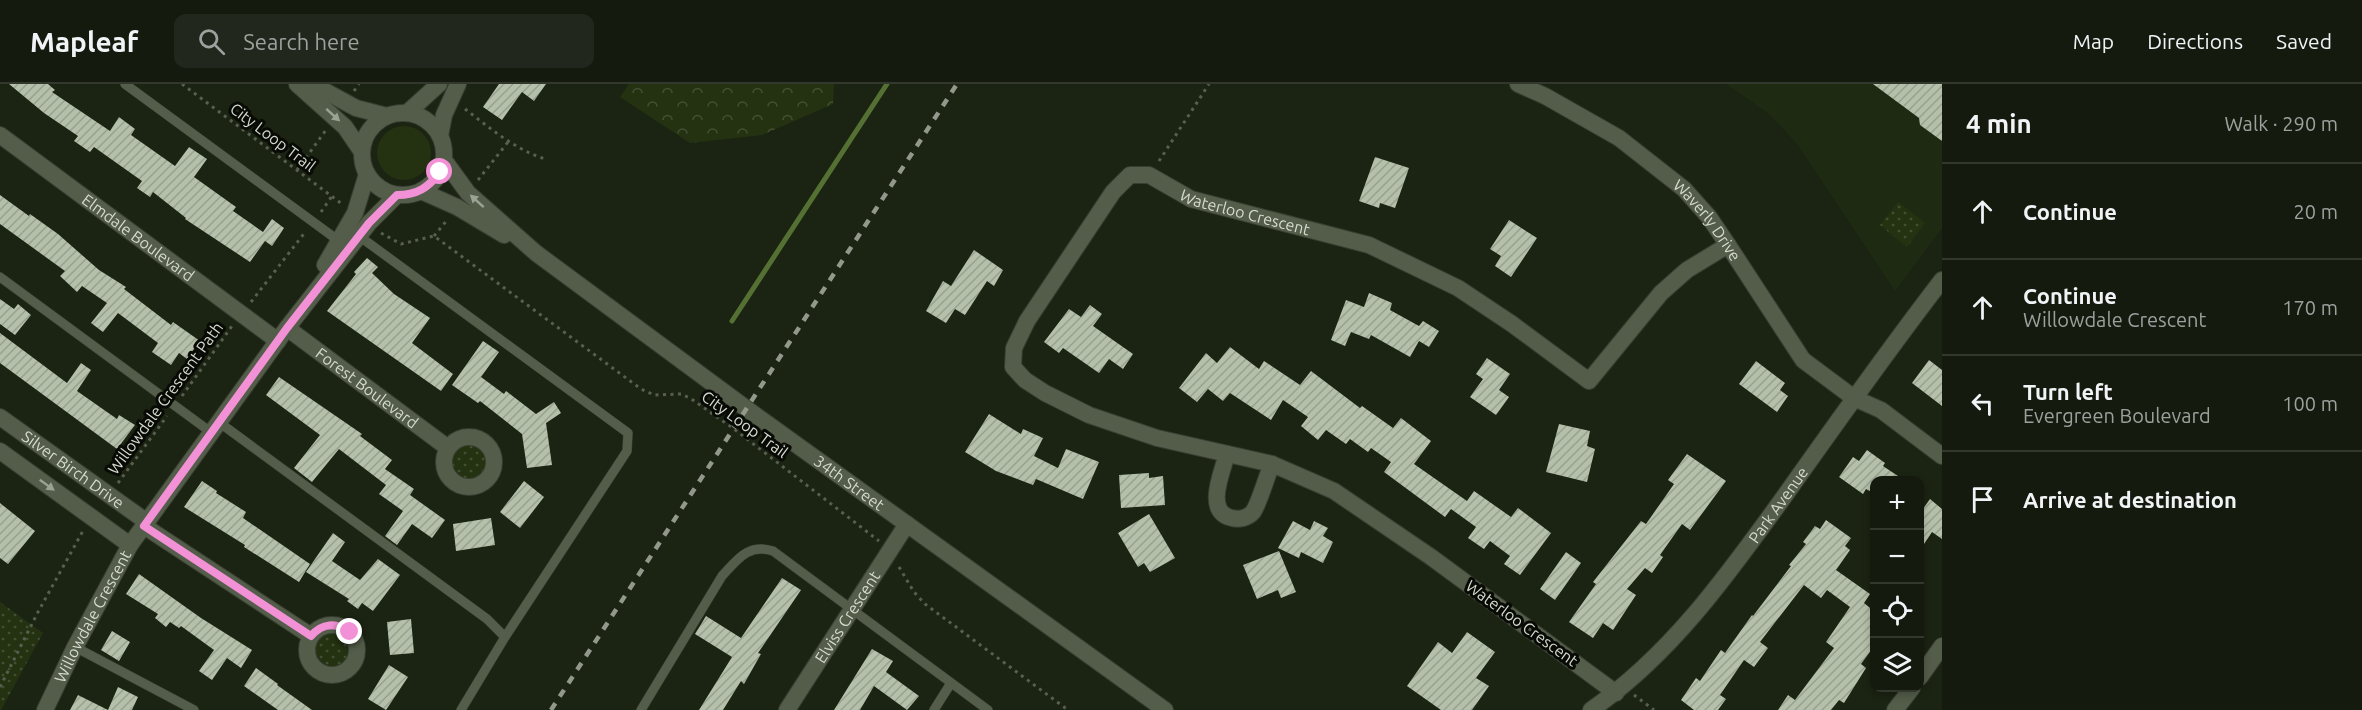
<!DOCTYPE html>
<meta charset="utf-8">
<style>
body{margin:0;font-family:Ubuntu,sans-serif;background:#21271c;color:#f1f3f6}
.controls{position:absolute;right:18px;bottom:18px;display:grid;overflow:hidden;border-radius:12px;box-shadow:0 3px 9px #0003}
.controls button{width:54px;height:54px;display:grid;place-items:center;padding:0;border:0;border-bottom:2px solid #33382e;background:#141a0e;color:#f1f3f6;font:30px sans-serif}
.stop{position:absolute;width:18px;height:18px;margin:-14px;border:4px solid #f391d6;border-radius:50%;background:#fff}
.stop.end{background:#f391d6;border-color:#fff;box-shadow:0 2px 6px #0008}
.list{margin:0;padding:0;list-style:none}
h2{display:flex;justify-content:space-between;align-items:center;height:78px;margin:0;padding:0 24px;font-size:26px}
h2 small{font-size:20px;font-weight:400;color:#9da19e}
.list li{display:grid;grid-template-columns:39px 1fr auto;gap:18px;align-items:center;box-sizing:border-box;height:96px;padding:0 24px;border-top:2px solid #33382e}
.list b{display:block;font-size:22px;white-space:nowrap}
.list p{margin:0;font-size:20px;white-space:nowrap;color:#9da19e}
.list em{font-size:20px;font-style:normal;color:#9da19e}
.icon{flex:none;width:33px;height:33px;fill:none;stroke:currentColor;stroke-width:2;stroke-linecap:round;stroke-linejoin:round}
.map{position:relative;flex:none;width:1942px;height:626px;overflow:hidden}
header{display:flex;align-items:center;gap:36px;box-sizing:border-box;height:84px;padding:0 30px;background:#141a0e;border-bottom:2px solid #33382e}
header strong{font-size:28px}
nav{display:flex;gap:33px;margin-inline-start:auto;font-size:21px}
.search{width:420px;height:54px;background:#21271c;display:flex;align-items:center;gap:15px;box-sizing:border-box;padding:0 21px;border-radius:12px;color:#9da19e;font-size:22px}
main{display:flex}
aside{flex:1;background:#141a0e}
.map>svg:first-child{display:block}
.built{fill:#1f2a12}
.grass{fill:url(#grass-dots)}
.forest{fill:url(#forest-crowns)}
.garden{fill:#243211}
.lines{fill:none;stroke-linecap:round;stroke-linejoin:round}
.stream{stroke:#557033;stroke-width:5}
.building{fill:url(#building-hatch)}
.service-casing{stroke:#383e32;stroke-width:10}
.minor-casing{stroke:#383e32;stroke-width:18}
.secondary-casing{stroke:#383e32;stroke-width:18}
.path{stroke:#585f50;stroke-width:3;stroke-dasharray:3 4.5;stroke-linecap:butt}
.service{stroke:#535d49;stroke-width:9}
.minor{stroke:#535d49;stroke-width:16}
.secondary{stroke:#535d49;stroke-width:16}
.rail{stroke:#92988b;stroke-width:4.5;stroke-dasharray:8 8;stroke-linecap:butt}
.oneway{fill:#9aa293}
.route{stroke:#f391d6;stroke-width:8}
.labels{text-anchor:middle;stroke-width:6;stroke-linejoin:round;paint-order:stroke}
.street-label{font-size:16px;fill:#d5dacf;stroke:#080b05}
</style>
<header>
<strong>Mapleaf</strong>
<div class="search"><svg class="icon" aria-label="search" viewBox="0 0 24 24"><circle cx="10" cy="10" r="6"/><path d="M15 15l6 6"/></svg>Search here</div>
<nav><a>Map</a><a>Directions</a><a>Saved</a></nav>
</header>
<main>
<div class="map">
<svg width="1942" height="626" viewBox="0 0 1942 626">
<defs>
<pattern id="grass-dots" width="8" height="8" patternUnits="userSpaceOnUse" patternTransform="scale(1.5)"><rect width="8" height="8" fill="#243211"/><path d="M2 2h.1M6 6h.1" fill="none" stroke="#434f33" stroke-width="1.8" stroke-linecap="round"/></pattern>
<pattern id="forest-crowns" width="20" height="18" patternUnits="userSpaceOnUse" patternTransform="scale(1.5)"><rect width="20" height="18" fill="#243211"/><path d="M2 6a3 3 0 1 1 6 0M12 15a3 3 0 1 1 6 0" fill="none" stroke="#434f33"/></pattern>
<pattern id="building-hatch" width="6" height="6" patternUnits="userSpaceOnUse" patternTransform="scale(1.5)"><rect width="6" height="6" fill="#b5c0aa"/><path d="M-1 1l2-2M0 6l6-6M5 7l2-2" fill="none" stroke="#98a08f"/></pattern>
</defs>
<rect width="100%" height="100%" fill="#1b2312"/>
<!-- built -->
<path class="built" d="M1726,0H1942V144L1895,207L1798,61L1769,30Z"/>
<!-- grass -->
<path class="grass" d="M1898,118L1925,139L1907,163L1880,141Z
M452 378a17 17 0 1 1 34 0a17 17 0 1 1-34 0Z
M0,518L43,549L1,626H0Z
M315 566a17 17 0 1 1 34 0a17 17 0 1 1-34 0Z"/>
<!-- forest -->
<path class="forest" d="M629,0H834L833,20L762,51L690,59L620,13Z"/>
<!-- garden -->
<path class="garden" d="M377 69a27 27 0 1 1 54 0a27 27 0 1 1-54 0Z"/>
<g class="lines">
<!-- stream -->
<path class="stream" d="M732,237L887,0"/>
</g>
<!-- building -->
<path class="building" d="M9,0H48L55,6L52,8L110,47L119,33L135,45L131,51L175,82L189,63L207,75L194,93L236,123L233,127L263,148L272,135L284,144L272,162L265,157L250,178L185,135L186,134L153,108L150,113L137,104L142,97L94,63L90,68L74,57L78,52L44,29Z
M499,0H546L534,17L522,8L502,36L483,23Z
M1873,0H1942V57L1920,41L1919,34Z
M1375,73L1409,84L1395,124L1380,119L1379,124L1359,117Z
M0,111L29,132L30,130L58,150L99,186L126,203L124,205L171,241L173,238L200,257L187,275L179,269L171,281L152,268L158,259L118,229L103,248L91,239L107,219L82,202L77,208L60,192L65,187L0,140Z
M1509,136L1537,154L1511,193L1495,182L1501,172L1490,165Z
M974,166L1003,186L994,202L987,197L965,231L955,225L946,239L926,227L943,197L951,202Z
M367,174L378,183L372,189L394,210L430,234L412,259L453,290L441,307L327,227L356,190L354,188Z
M1369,209L1392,219L1390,226L1419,242L1423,237L1439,247L1429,263L1419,257L1410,273L1371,251L1369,255L1351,248L1345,262L1331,256L1346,216L1364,223Z
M0,215L14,225L18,220L31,231L15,251L0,240Z
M1090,221L1102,230L1093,242L1133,270L1123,285L1109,275L1099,289L1063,264L1059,269L1044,258L1069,225L1081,233Z
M0,249L67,299L81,279L91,286L77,307L117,335L119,331L135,341L117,365L0,279Z
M483,257L499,268L481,293L504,310L506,307L536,330L554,318L561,329L546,339L552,381L527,384L522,350L480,317L478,319L452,301Z
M1230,263L1259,285L1264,277L1300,301L1311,287L1360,324L1362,322L1393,344L1401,334L1431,357L1414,380L1467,417L1474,407L1511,433L1518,424L1551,449L1520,491L1504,480L1510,472L1490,457L1484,465L1468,454L1476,443L1451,425L1445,433L1384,388L1391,378L1371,364L1368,368L1350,355L1346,360L1326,346L1318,356L1301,342L1308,333L1283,316L1271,336L1230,309L1223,317L1208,305L1197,318L1179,304L1206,269L1217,279Z
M1487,274L1510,290L1499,306L1509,313L1496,331L1470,313L1483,295L1476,290Z
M1929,276L1942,286V322L1912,299Z
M1756,277L1785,299L1780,306L1788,312L1777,328L1739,300Z
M279,293L362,350L360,352L392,376L385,385L414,405L410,411L445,436L432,454L412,440L397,461L385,452L403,427L379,410L386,401L339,365L312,398L294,384L320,351L266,311Z
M989,330L1021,350L1023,345L1043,354L1034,372L1058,384L1066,365L1099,378L1083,415L1036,395L1033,401L996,387L965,368Z
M1559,340L1590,347L1587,362L1595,365L1587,398L1546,388Z
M1867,366L1885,379L1883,382L1904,396H1875V410L1866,405L1863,410L1839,393L1853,373L1859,377Z
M1687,370L1726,397L1690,446L1682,440L1660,471L1663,473L1652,489L1645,484L1627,505L1636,511L1613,546L1603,539L1593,554L1569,538L1596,500L1593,498L1641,437L1646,440L1674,400L1668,396Z
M1149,389V394L1163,392L1165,421L1121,424L1119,391Z
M202,397L217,407L216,409L246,428L243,434L310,480L299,498L244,463L245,461L184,423Z
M524,397L544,413L520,444L500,428Z
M1930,415L1942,425V455L1932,448L1920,466V429Z
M0,419L35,447L8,480L0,474Z
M1149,430L1175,474L1150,488L1144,479L1138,483L1118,449Z
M491,434L495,461L456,467L453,440Z
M1826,436L1851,454L1845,462L1850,466L1836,486L1870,510L1864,519L1875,528V561L1861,580L1866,584L1844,619L1839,616L1831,626H1778L1788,611L1795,616L1834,564L1826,558L1850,523L1827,506L1821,514L1804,501L1760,558L1768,564L1754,583L1744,576L1720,611L1726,615L1718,626H1694L1681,616L1696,594L1700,597L1721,566L1725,569L1752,531L1753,532L1791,482L1789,481L1806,460L1803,458L1815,442L1820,445Z
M1293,437L1310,446L1314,437L1328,444L1323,452L1333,458L1323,479L1301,468L1299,474L1278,464Z
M333,449L345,458L332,477L360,496L378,475L400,491L373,527L362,519L358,525L347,517L349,515L306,488Z
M1279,467L1296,508L1281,514L1278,506L1257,515L1243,481Z
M1566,468L1581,479L1555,516L1540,505Z
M139,490L201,534L252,566L241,584L227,574L212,596L199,587L214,566L181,542L179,544L170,538L166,543L155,534L158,530L126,510Z
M782,494L801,506L758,569L761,570L744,600L741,597L723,626H699L732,573L695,550L706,532L741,554Z
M411,535L414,569L390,571L387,538Z
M112,547L130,558L119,577L101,566Z
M1467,548L1495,568L1476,594L1489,602L1472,626H1441L1407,602L1438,558L1452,569Z
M872,565L893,577L886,588L919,612L907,626L874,602L860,626H834Z
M389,581L408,593L386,626L368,615Z
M256,584L278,600L277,601L312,626H278L244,602Z
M118,603L138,613L132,626H70L78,611L108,626Z"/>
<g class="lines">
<!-- service casing -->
<g class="service-casing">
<path id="service" d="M125,0L339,157
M359,152L628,349L627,367L505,553L461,626
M0,193L212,349
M220,339L487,535L505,553
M75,563L194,626
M641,626L722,492C737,476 748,459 773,467L988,626
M934,626L951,599"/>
</g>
<!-- minor casing -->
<g class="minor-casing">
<g id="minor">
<path id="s1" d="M1518,0L1545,12L1619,54L1684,105L1709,133L1728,161L1803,276L1854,314L1881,326L1942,372"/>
<path d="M407,29L439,0"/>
<path id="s2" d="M0,51L278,257"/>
<path d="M440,52L444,31L458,0"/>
<path d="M325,181L355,129L367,90"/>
<path id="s3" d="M287,244L448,364"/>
<path id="s4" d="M0,333L147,438"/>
<circle cx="469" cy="378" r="25"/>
<path d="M0,367L130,461"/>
<path d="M1227,370C1222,389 1204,428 1232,434C1239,436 1248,434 1253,428C1259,420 1267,391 1272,380"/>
<path d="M144,442L311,552"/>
<circle cx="332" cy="566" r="25"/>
<path d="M1920,593L1942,562"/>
<path id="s5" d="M1616,609L1431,473L1334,407L1272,380L1157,354L1089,331L1045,309L1025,296L1013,283L1014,264L1027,237L1113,108L1130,91H1149L1191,115L1369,161L1458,204L1512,240L1589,297L1661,209L1687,186L1728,161"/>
<path id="s6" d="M45,626L75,563L130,461L287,244L369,139L397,111"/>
<path id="s7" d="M787,626L907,440"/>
<path id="s8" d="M1591,626C1672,570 1729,489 1786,410C1837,338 1888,266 1942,196"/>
<path d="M1895,626L1912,604"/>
</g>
</g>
<!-- secondary casing -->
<g class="secondary-casing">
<g id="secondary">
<path d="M297,0L345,43L362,68"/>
<path d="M312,0L356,24L387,32"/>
<circle cx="403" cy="70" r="41"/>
<path id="s9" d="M444,76L468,109L536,169L747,325L1165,626"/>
<path d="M421,107L457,123L504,151"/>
</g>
</g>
<!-- path -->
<path class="path" d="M182,0L342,120
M354,7L359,0
M465,25C490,44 514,65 545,75
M1159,77L1209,0
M297,86L326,46
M478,96L508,58
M321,128L332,112
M381,149L401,160L434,152L641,305L654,311L681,310L690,314L734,345L879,457
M434,152L448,135
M251,218L306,147
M182,312L232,242
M118,399L167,332
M899,483L914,508L925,520L1068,626
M0,603L38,528L84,445
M1634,611L1654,626"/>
<!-- service -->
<use href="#service" class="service"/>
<!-- minor -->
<use href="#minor" class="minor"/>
<!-- secondary -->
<use href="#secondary" class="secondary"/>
<!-- rail -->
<path class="rail" d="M551,626L957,0"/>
</g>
<!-- one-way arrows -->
<defs><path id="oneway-solid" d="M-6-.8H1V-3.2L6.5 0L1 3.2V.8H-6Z" transform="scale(1.5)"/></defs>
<g class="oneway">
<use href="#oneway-solid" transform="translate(333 31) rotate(42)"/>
<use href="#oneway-solid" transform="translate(477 117) rotate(-138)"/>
<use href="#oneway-solid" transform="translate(47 401) rotate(36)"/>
</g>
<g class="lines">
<!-- route -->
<path class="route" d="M350,548C336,538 322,539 311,552L144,442L287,244L369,139L397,111C417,111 428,104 440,88"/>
</g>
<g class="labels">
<!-- street labels -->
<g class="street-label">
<text transform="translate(273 53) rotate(37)" y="6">City Loop Trail</text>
<text dy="6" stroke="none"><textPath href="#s5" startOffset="1046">Waterloo Crescent</textPath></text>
<text dy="6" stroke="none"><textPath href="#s1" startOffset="236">Waverly Drive</textPath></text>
<text dy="6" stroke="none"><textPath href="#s2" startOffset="172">Elmdale Boulevard</textPath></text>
<text dy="6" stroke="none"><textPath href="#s3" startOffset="100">Forest Boulevard</textPath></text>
<text transform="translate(165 314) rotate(-54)" y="6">Willowdale Crescent Path</text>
<text transform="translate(745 340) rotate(36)" y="6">City Loop Trail</text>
<text dy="6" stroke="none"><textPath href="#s4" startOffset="90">Silver Birch Drive</textPath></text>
<text dy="6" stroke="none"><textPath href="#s9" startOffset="520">34th Street</textPath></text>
<text dy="6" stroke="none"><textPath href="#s8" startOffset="279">Park Avenue</textPath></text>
<text dy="6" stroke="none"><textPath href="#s6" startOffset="105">Willowdale Crescent</textPath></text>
<text dy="6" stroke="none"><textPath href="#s7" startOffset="111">Elviss Crescent</textPath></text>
<text transform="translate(1522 539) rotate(36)" y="6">Waterloo Crescent</text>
</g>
</g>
</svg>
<div class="controls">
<button>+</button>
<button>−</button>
<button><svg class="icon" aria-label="locate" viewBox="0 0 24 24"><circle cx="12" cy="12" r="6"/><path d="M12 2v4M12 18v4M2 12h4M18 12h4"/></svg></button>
<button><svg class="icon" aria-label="layers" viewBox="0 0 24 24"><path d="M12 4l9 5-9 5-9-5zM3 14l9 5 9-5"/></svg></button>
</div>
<div class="stop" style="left:440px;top:88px"></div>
<div class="stop end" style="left:350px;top:548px"></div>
</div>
<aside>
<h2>4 min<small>Walk · 290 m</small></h2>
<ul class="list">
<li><svg class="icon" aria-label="ahead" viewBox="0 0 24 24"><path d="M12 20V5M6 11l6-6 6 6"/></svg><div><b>Continue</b></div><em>20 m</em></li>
<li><svg class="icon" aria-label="ahead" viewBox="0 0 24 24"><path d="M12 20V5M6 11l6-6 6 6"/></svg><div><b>Continue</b><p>Willowdale Crescent</p></div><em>170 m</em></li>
<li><svg class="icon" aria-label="left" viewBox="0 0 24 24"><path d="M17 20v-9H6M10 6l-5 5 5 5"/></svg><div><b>Turn left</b><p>Evergreen Boulevard</p></div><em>100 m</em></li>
<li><svg class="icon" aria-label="arrive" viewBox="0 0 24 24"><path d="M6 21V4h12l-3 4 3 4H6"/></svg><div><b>Arrive at destination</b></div></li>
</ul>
</aside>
</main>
